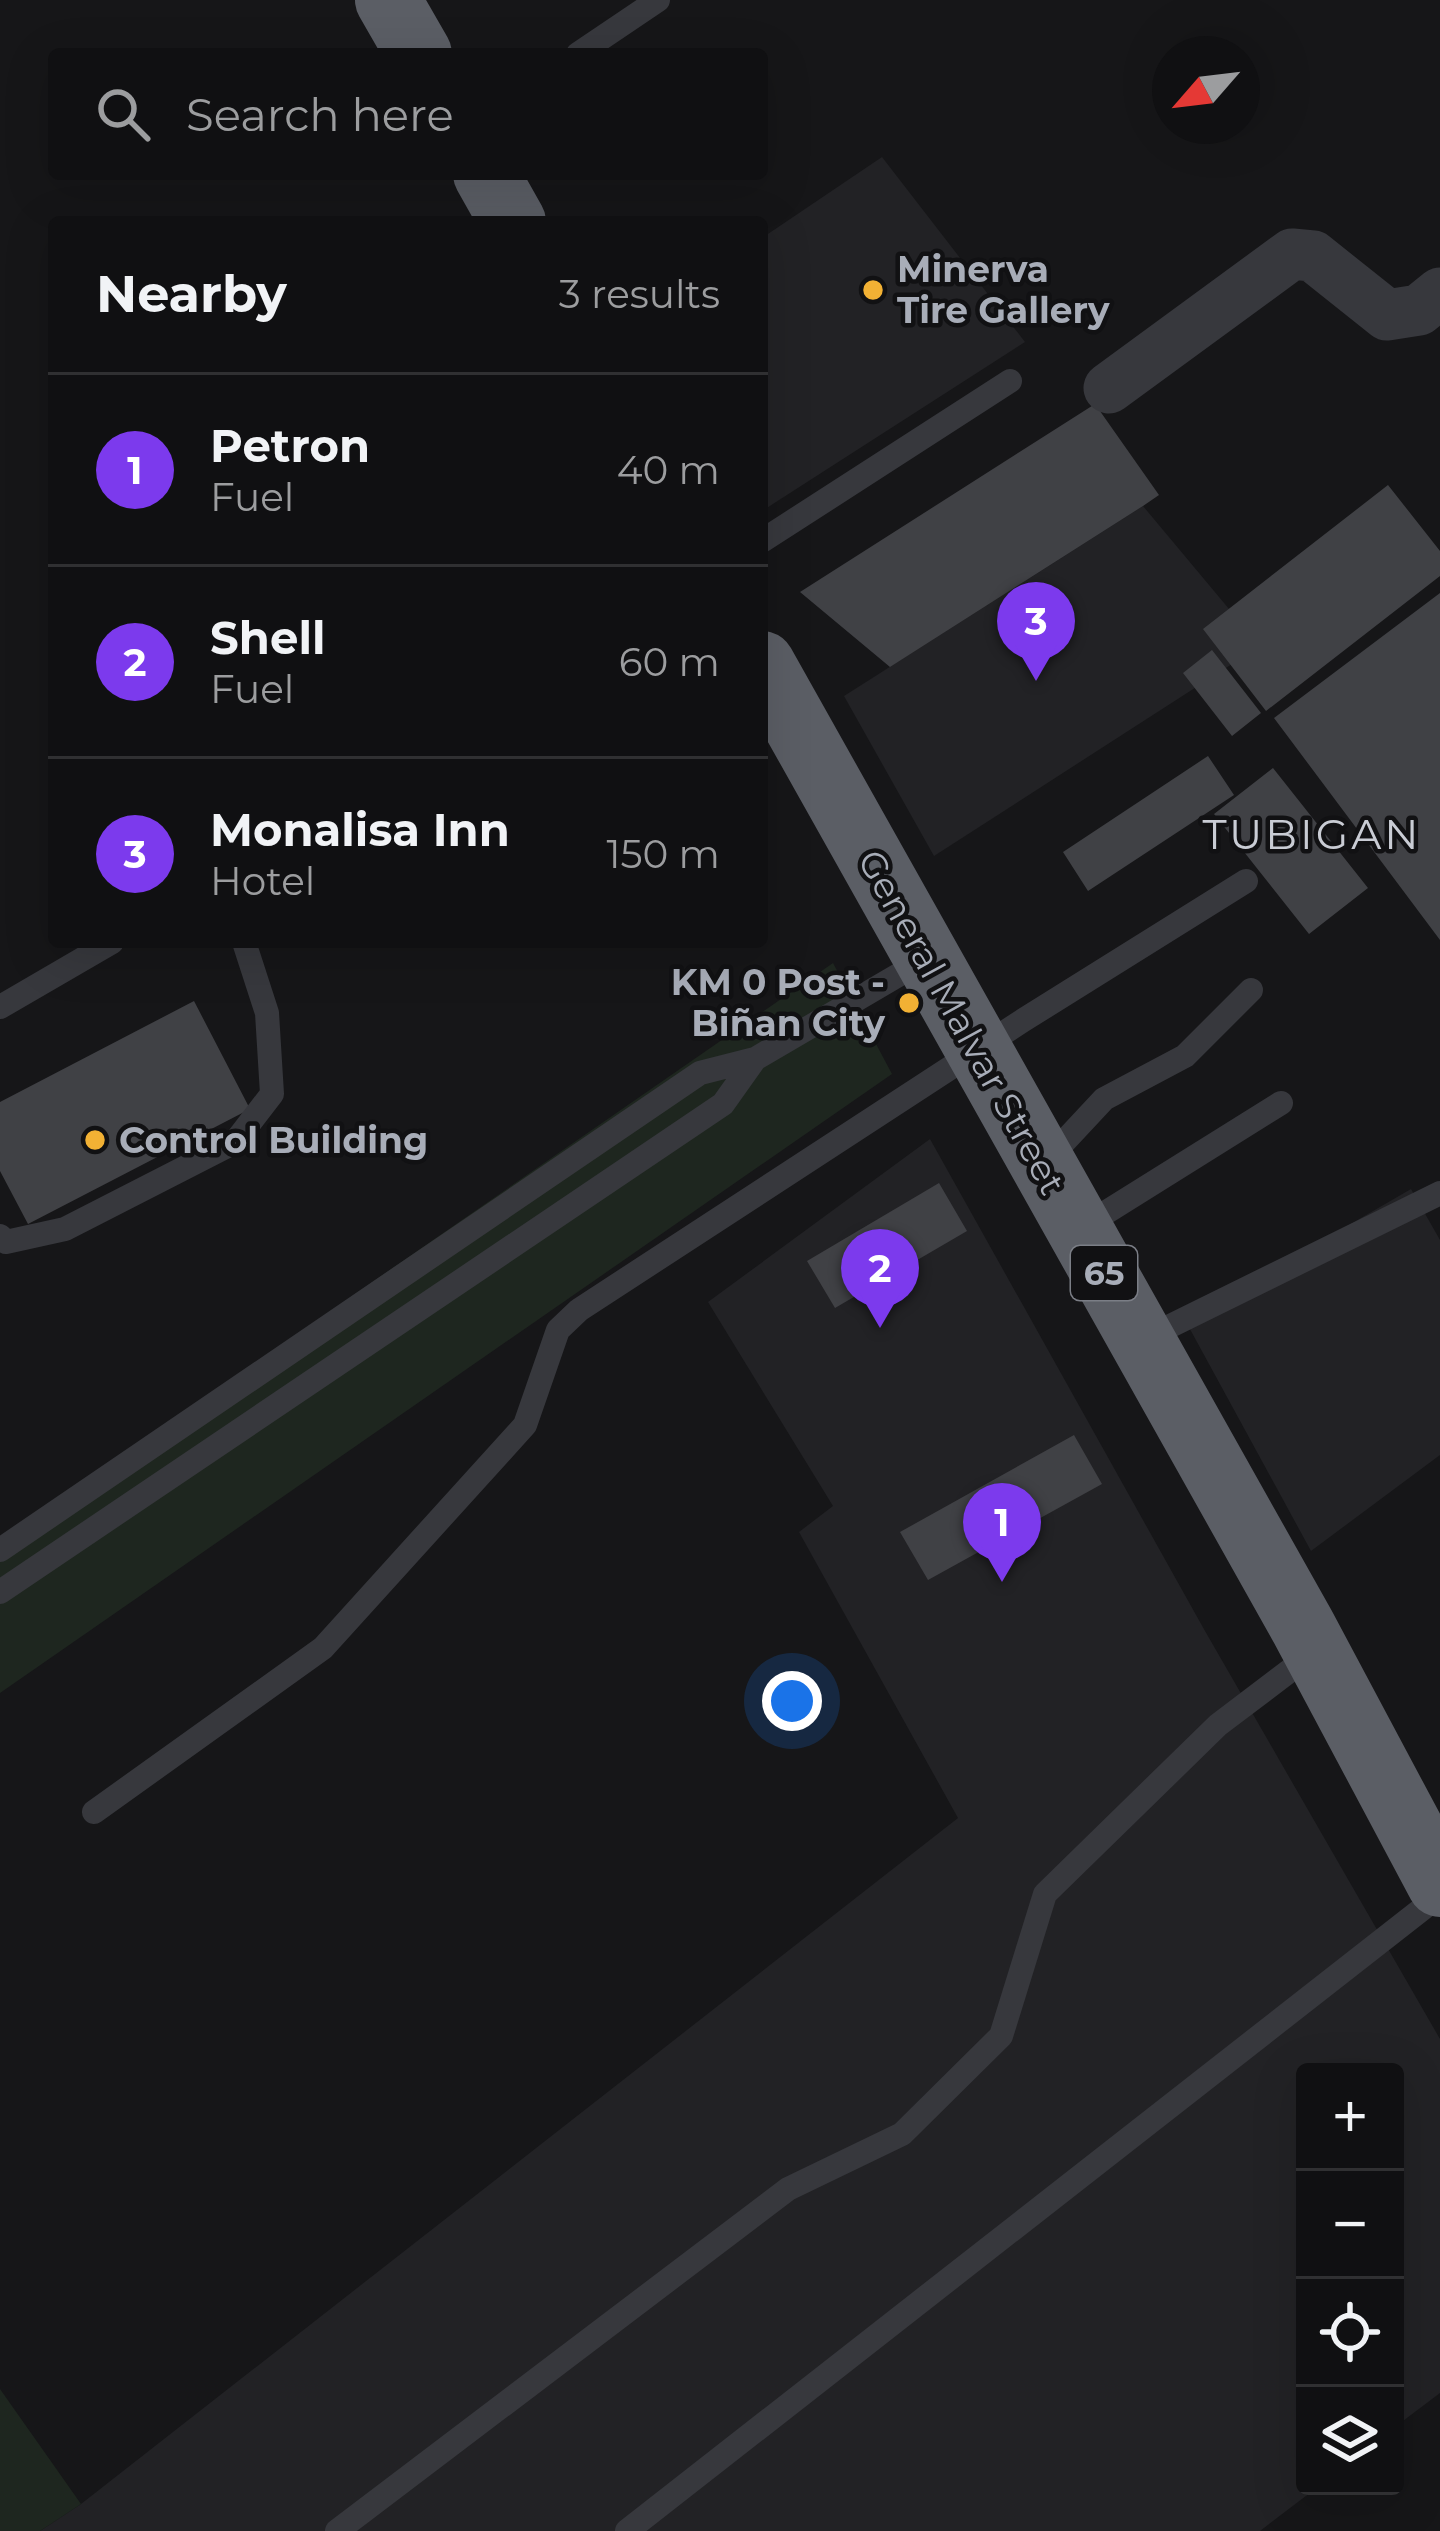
<!DOCTYPE html>
<meta charset="utf-8">
<style>
body{margin:0;font-family:Montserrat,sans-serif;background:#1e1e20;color:#f1f3f6}
.controls{position:absolute;right:36px;bottom:36px;display:grid;overflow:hidden;border-radius:12px;box-shadow:0 12px 48px #0002}
.controls button{width:108px;height:108px;display:grid;place-items:center;padding:0;border:0;border-bottom:3px solid #303032;background:#101012;color:#f1f3f6;font:60px sans-serif}
.compass{position:absolute;left:1152px;top:36px;width:108px;height:108px;border-radius:50%;background:#101012;box-shadow:0 12px 48px #0002;rotate:242deg}
.you{position:absolute;left:792px;top:1701px;width:42px;height:42px;margin:-30px;border:9px solid #fff;border-radius:50%;background:#1a73e8;box-shadow:0 0 0 18px #1a73e833}
.badge{display:grid;place-items:center;width:78px;height:78px;border-radius:50%;background:#7c3aed;color:#fff;font-size:39px;font-weight:700}
.pin{position:absolute;translate:-50% -99px;filter:drop-shadow(0 3px 6px #0008)}
.pin::after{content:'';position:absolute;top:63px;width:42px;height:36px;background:inherit;clip-path:polygon(0 0,100% 0,50% 100%)}
.list{margin:0;padding:0;list-style:none}
h2{display:flex;justify-content:space-between;align-items:center;height:156px;margin:0;padding:0 48px;font-size:51px}
h2 small{font-size:39px;font-weight:400;color:#9c9d9f}
.list li{display:grid;grid-template-columns:78px 1fr auto;gap:36px;align-items:center;box-sizing:border-box;height:192px;padding:0 48px;border-top:3px solid #303032}
.list b{display:block;font-size:45px;white-space:nowrap}
.list p{margin:0;font-size:39px;white-space:nowrap;color:#9c9d9f}
.list em{font-size:39px;font-style:normal;color:#9c9d9f}
.icon{flex:none;width:66px;height:66px;fill:none;stroke:currentColor;stroke-width:2;stroke-linecap:round;stroke-linejoin:round}
.map{position:relative;flex:none;width:1440px;height:2531px;overflow:hidden}
.search{position:absolute;background:#101012;box-shadow:0 12px 48px #0002;left:48px;top:48px;width:720px;height:132px;display:flex;align-items:center;gap:30px;box-sizing:border-box;padding:0 42px;border-radius:12px;color:#9c9d9f;font-size:45px}
.panel{position:absolute;background:#101012;box-shadow:0 12px 48px #0002;left:48px;top:216px;width:720px;height:732px;border-radius:12px}
.map>svg:first-child{display:block}
.built{fill:#222225}
.green{fill:#1e261f}
.building{fill:#404145}
.lines{fill:none;stroke-linecap:round;stroke-linejoin:round}
.service{stroke:#37383d;stroke-width:24}
.minor{stroke:#37383d;stroke-width:51}
.trunk{stroke:#5b5e65;stroke-width:66}
.poi-dot{fill:#f2b134;stroke:#111113;stroke-width:4.5}
.labels{text-anchor:middle;stroke-width:9;stroke-linejoin:round;paint-order:stroke}
.shield{fill:#111113;stroke:#7b7e86;stroke-width:3}
.shield-label{font-size:33px;font-weight:bold;fill:#a8adb8}
.poi-label{font-size:36px;font-weight:bold;fill:#a8adb8;stroke:#111113;text-anchor:start}
.street-label{font-size:36px;fill:#a8adb8;stroke:#111113}
.quarter-label{font-size:42px;letter-spacing:3px;fill:#c9ccd4;stroke:#111113}
</style>
<div class="map">
<svg width="1440" height="2531" viewBox="0 0 1440 2531">
<rect width="100%" height="100%" fill="#161618"/>
<!-- built -->
<path class="built" d="M882,157L1025,342L762,511V238Z
M1143,506L1260,646L934,856L844,696Z
M930,1139L1205,1631L1440,2039V2393L1395,2427V2072H1305V2486H1319L1260,2531H40L81,2504L958,1818L799,1532L833,1506L708,1302Z
M1411,1189L1440,1240V1455L1311,1551L1185,1320Z"/>
<!-- green -->
<path class="green" d="M833,963L892,1074L0,1693V1540Z
M0,2389L81,2504L40,2531H0Z"/>
<!-- building -->
<path class="building" d="M1095,404L1159,495L1143,506L890,667L800,592Z
M1388,485L1440,551V576L1266,711L1203,629Z
M1440,593V940L1274,718Z
M1212,650L1261,713L1232,736L1183,673Z
M1208,756L1234,795L1088,891L1063,852Z
M1273,768L1368,888L1309,934L1214,814Z
M194,1001L250,1109L28,1224L0,1171V1102Z
M939,1183L967,1231L835,1308L807,1261Z
M1074,1435L1102,1484L928,1580L900,1532Z"/>
<g class="lines">
<!-- service -->
<path class="service" d="M578,54L658,0
M762,541L1010,381
M0,1007L112,942
M1048,1159L1104,1099L1185,1056L1251,990
M1081,1228L1281,1103
M0,1236L6,1242L65,1229L235,1142L272,1094L267,1013L244,942
M1146,1338L1440,1193
M0,1550L700,1073L755,1059L924,960
M0,1592L723,1104L755,1059
M94,1812L323,1648L525,1425L558,1330L579,1310L1022,1021L1246,881
M337,2531L788,2189L902,2134L1001,2036L1045,1894L1218,1725L1313,1653
M627,2531L1440,1895"/>
<!-- minor -->
<path class="minor" d="M1109,388L1292,254L1313,256L1387,315L1419,310L1440,293"/>
<!-- trunk -->
<path class="trunk" d="M388,0L419,54
M486,174L513,222
M762,664L1303,1627L1440,1884"/>
</g>
<!-- markers -->
<g class="poi-dot">
<circle cx="873" cy="290" r="12"/>
<circle cx="909" cy="1003" r="12"/>
<circle cx="95" cy="1140" r="12"/>
</g>
<g class="labels">
<!-- shield labels -->
<rect class="shield" x="1071" y="1246" width="66" height="54" rx="9"/>
<g class="shield-label">
<text x="1104" y="1285">65</text>
</g>
<!-- poi labels -->
<g class="poi-label">
<text x="897" y="282">Minerva<tspan x="897" dy="41">Tire Gallery</tspan></text>
<text x="885" y="995" text-anchor="end">KM 0 Post -<tspan x="885" dy="41">Biñan City</tspan></text>
<text x="119" y="1153">Control Building</text>
</g>
<!-- street labels -->
<g class="street-label">
<text transform="translate(962 1022) rotate(61)" y="13">General Malvar Street</text>
</g>
<!-- quarter labels -->
<g class="quarter-label">
<text x="1312" y="849">TUBIGAN</text>
</g>
</g>
</svg>
<div class="controls">
<button>+</button>
<button>−</button>
<button><svg class="icon" aria-label="locate" viewBox="0 0 24 24"><circle cx="12" cy="12" r="6"/><path d="M12 2v4M12 18v4M2 12h4M18 12h4"/></svg></button>
<button><svg class="icon" aria-label="layers" viewBox="0 0 24 24"><path d="M12 4l9 5-9 5-9-5zM3 14l9 5 9-5"/></svg></button>
</div>
<svg class="compass" viewBox="-18 -18 36 36"><path d="M0-13l5 13h-10z" fill="#e53935"/><path d="M0 13l5-13h-10z" fill="#9c9d9f"/></svg>
<div class="you"></div>
<div class="pin badge" style="left:1002px;top:1582px">1</div>
<div class="pin badge" style="left:880px;top:1328px">2</div>
<div class="pin badge" style="left:1036px;top:681px">3</div>
<div class="search"><svg class="icon" aria-label="search" viewBox="0 0 24 24"><circle cx="10" cy="10" r="6"/><path d="M15 15l6 6"/></svg>Search here</div>
<section class="panel">
<h2>Nearby<small>3 results</small></h2>
<ul class="list">
<li><span class="badge">1</span><div><b>Petron</b><p>Fuel</p></div><em>40 m</em></li>
<li><span class="badge">2</span><div><b>Shell</b><p>Fuel</p></div><em>60 m</em></li>
<li><span class="badge">3</span><div><b>Monalisa Inn</b><p>Hotel</p></div><em>150 m</em></li>
</ul>
</section>
</div>
